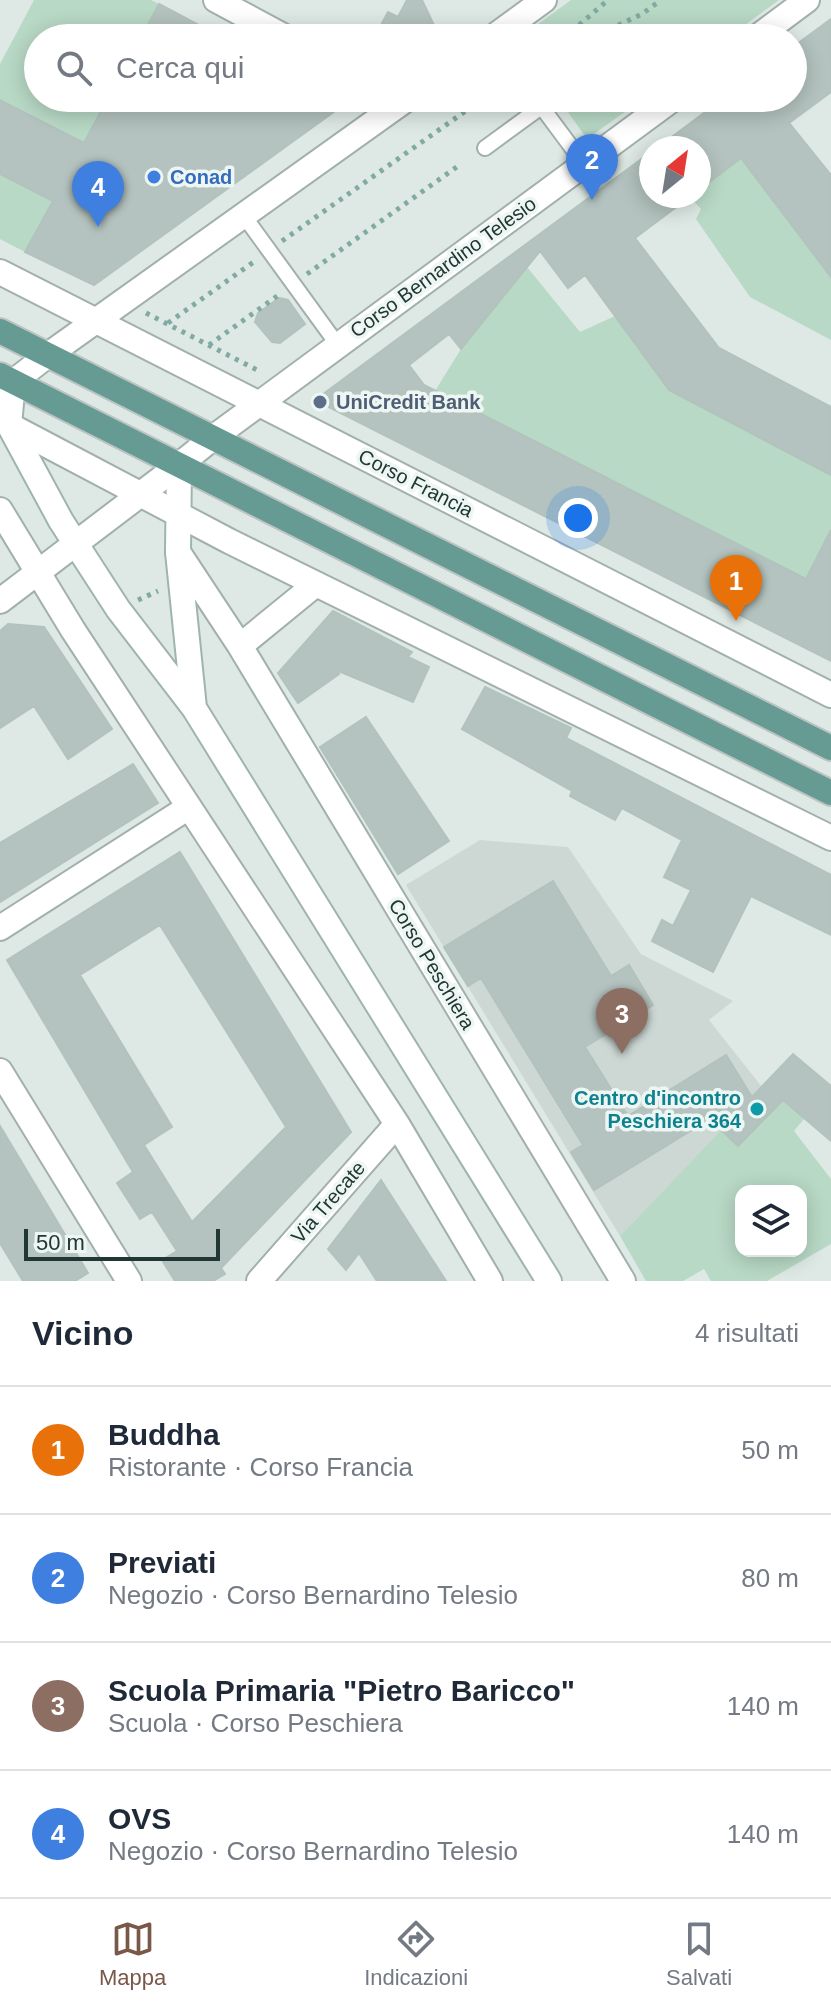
<!DOCTYPE html>
<html lang="it">
<meta charset="utf-8">
<style>
body{margin:0;font-family:Helvetica,sans-serif;background:#f2f2f3;color:#1f2937}
.controls{position:absolute;right:24px;bottom:24px;display:grid;overflow:hidden;border-radius:16px;box-shadow:0 4px 20px #0003}
.controls button{width:72px;height:72px;display:grid;place-items:center;padding:0;border:0;border-bottom:2px solid #e0e1e3;background:#fff;color:#1f2937;font:40px sans-serif}
.compass{position:absolute;left:639px;top:136px;width:72px;height:72px;border-radius:50%;background:#fff;box-shadow:0 4px 20px #0003;rotate:30deg}
.scale{position:absolute;left:24px;bottom:20px;width:196px;box-sizing:border-box;padding-left:8px;border:4px solid #213734;border-top:0;font-size:22px;line-height:28px;white-space:nowrap;color:#213734;-webkit-text-stroke:6px #eef6f3;paint-order:stroke}
.you{position:absolute;left:578px;top:518px;width:28px;height:28px;margin:-20px;border:6px solid #fff;border-radius:50%;background:#1a73e8;box-shadow:0 0 0 12px #1a73e833}
.badge{display:grid;place-items:center;width:52px;height:52px;border-radius:50%;background:#795749;color:#fff;font-size:26px;font-weight:700}
.pin{position:absolute;translate:-50% -66px;filter:drop-shadow(0 2px 4px #0008)}
.pin::after{content:'';position:absolute;top:42px;width:28px;height:24px;background:inherit;clip-path:polygon(0 0,100% 0,50% 100%)}
.list{margin:0;padding:0;list-style:none}
h2{display:flex;justify-content:space-between;align-items:center;height:104px;margin:0;padding:0 32px;font-size:34px}
h2 small{font-size:26px;font-weight:400;color:#747a83}
.list li{display:grid;grid-template-columns:52px 1fr auto;gap:24px;align-items:center;box-sizing:border-box;height:128px;padding:0 32px;border-top:2px solid #e0e1e3}
.list b{display:block;font-size:30px;white-space:nowrap}
.list p{margin:0;font-size:26px;white-space:nowrap;color:#747a83}
.list em{font-size:26px;font-style:normal;color:#747a83}
.icon{flex:none;width:44px;height:44px;fill:none;stroke:currentColor;stroke-width:2;stroke-linecap:round;stroke-linejoin:round}
.map{position:relative;flex:none;width:831px;height:1281px;overflow:hidden}
.search{position:absolute;background:#fff;box-shadow:0 4px 20px #0003;left:24px;right:24px;top:24px;height:88px;display:flex;align-items:center;gap:20px;box-sizing:border-box;padding:0 28px;border-radius:44px;color:#747a83;font-size:30px}
.sheet{height:616px;background:#fff}
nav{display:flex;justify-content:space-around;align-items:center;box-sizing:border-box;height:112px;border-top:2px solid #e0e1e3;background:#fff;font-size:22px;color:#747a83}
nav a{display:grid;justify-items:center;gap:4px}
nav .on{color:#795749}
.map>svg:first-child{display:block}
.built{fill:#cdd8d4}
.green{fill:#b8d9c5;fill-rule:evenodd}
.building{fill:#b4c3bf;stroke:#b2c2bd;stroke-width:2;fill-rule:evenodd}
.lines{fill:none;stroke-linecap:round;stroke-linejoin:round}
.service-casing{stroke:#a2b0ac;stroke-width:18}
.minor-casing{stroke:#a2b0ac;stroke-width:28}
.tertiary-casing{stroke:#a2b0ac;stroke-width:28}
.secondary-casing{stroke:#9fb4ae;stroke-width:28}
.primary-casing{stroke:#bcc3c2;stroke-width:28}
.path{stroke:#81aaa2;stroke-width:5;stroke-dasharray:4 6;stroke-linecap:butt}
.service{stroke:#fff;stroke-width:14}
.minor{stroke:#fff;stroke-width:24}
.tertiary{stroke:#fff;stroke-width:24}
.secondary{stroke:#fff;stroke-width:24}
.primary{stroke:#669b94;stroke-width:24}
.shop-dot{fill:#3f7fe0;stroke:#eef6f3;stroke-width:3}
.service-dot{fill:#5c6f8a;stroke:#eef6f3;stroke-width:3}
.culture-dot{fill:#0f9aa8;stroke:#eef6f3;stroke-width:3}
.labels{text-anchor:middle;stroke-width:7;stroke-linejoin:round;paint-order:stroke}
.shop-label{font-size:20px;font-weight:bold;fill:#366cbe;stroke:#eef6f3;text-anchor:start}
.street-label{font-size:20px;fill:#213734;stroke:#eef6f3}
.service-label{font-size:20px;font-weight:bold;fill:#4e5e75;stroke:#eef6f3;text-anchor:start}
.culture-label{font-size:20px;font-weight:bold;fill:#0d838f;stroke:#eef6f3;text-anchor:end}
</style>
<div class="map">
<svg width="831" height="1281" viewBox="0 0 831 1281">
<rect width="100%" height="100%" fill="#dee9e5"/>
<!-- built -->
<path class="built" d="M480,840L568,847L641,954L733,1001L709,1020L762,1087L620,1236L406,885Z"/>
<!-- green -->
<path class="green" d="M34,0H151L159,4L141,38H38V98H108L25,252L0,239V64Z
M571,0H779L727,38H519Z
M558,98H644L587,139Z
M741,158L824,269L831,272V340L750,297L696,219L701,209L690,197L699,196V190Z
M527,267L580,332L615,316L669,390L831,475V530L806,579L435,391L461,349Z
M783,1100L804,1119L794,1131L831,1179V1244L767,1281H711L704,1269L683,1281H646L620,1236L721,1130ZM741,1191H801V1251H741Z"/>
<!-- building -->
<path class="building" d="M407,0H422L440,38H374L388,12L398,17Z
M159,4L223,38H141Z
M831,19V92L789,123L831,175V277L741,158L699,190V148H657L724,98H793V47Z
M108,98H353L94,285L25,252L53,201L0,174V100L84,143Z
M651,152V196H691L635,238L719,348L831,407V475L669,390L585,275L568,288L540,251L461,349L449,334L409,365L424,385L806,579L831,530V661L315,400Z
M279,298L288,300L305,324L280,343L272,342L255,322L258,313Z
M333,611L412,652L408,657L429,667L413,702L336,670L339,674L298,703L278,673Z
M8,624L44,627L112,729L68,759L34,706L0,728V631Z
M485,687L571,728L566,738L831,875V935L751,896L713,972L652,941L662,920L673,926L691,890L664,877L682,840L622,808L615,820L570,796L572,791L462,729Z
M366,717L449,841L398,874L320,747Z
M133,764L158,803L0,902V843Z
M180,852L351,1132L221,1268L225,1274L213,1281H175L162,1260L177,1251L152,1212L140,1219L117,1183L133,1172L7,960ZM160,925L286,1127L192,1222L144,1145L172,1127L80,975Z
M553,881L611,976L629,965L653,1005L585,1047L628,1116L726,1055L752,1097L793,1054L831,1086V1141L783,1100L738,1146L710,1119L594,1190L571,1152L583,1145L481,978L468,986L444,947Z
M0,1126L88,1273L75,1281H23L0,1243Z
M381,1180L446,1281H377L359,1253L346,1270L328,1249Z"/>
<g class="lines">
<!-- service casing -->
<g class="service-casing">
<path id="service" d="M535,98L584,164
M485,148L541,107
M244,216L337,344"/>
</g>
<!-- minor casing -->
<g class="minor-casing">
<path id="minor" d="M216,0L287,38
M0,272L831,695
M9,425L229,541L831,838
M0,510L73,630L397,1124L490,1281
M178,552L240,646L623,1281
M240,646L316,584
M0,928L189,807
M0,1071L129,1281
M259,1281L397,1124"/>
</g>
<!-- tertiary casing -->
<g class="tertiary-casing">
<path id="tertiary" d="M492,38L544,0
M756,38L807,0
M48,355L408,98
M214,437L674,98
M0,601L179,465"/>
</g>
<!-- secondary casing -->
<g class="secondary-casing">
<path id="secondary" d="M48,355L13,382L9,425L61,521L118,609L194,708L549,1281
M194,708L178,552L179,465L214,437"/>
</g>
<!-- primary casing -->
<g class="primary-casing">
<path id="primary" d="M0,331L831,748
M0,375L831,793"/>
</g>
<!-- path -->
<path class="path" d="M564,38L608,0
M591,38L642,14L661,0
M282,241L484,98
M307,274L458,166
M146,313L261,372
M168,323L255,261
M209,345L280,294
M138,600L158,591"/>
<!-- service -->
<use href="#service" class="service"/>
<!-- minor -->
<use href="#minor" class="minor"/>
<!-- tertiary -->
<use href="#tertiary" class="tertiary"/>
<!-- secondary -->
<use href="#secondary" class="secondary"/>
<!-- primary -->
<use href="#primary" class="primary"/>
</g>
<!-- markers -->
<circle class="shop-dot" cx="154" cy="177" r="8"/>
<circle class="service-dot" cx="320" cy="402" r="8"/>
<circle class="culture-dot" cx="757" cy="1109" r="8"/>
<g class="labels">
<!-- shop labels -->
<g class="shop-label">
<text x="170" y="184">Conad</text>
</g>
<!-- street labels -->
<g class="street-label">
<text transform="translate(443 267) rotate(-36)" y="7">Corso Bernardino Telesio</text>
<text transform="translate(416 483) rotate(27)" y="7">Corso Francia</text>
<text transform="translate(432 964) rotate(59)" y="7">Corso Peschiera</text>
<text transform="translate(328 1202) rotate(-49)" y="7">Via Trecate</text>
</g>
<!-- service labels -->
<g class="service-label">
<text x="336" y="409">UniCredit Bank</text>
</g>
<!-- culture labels -->
<g class="culture-label">
<text x="741" y="1105">Centro d'incontro<tspan x="741" dy="23">Peschiera 364</tspan></text>
</g>
</g>
</svg>
<div class="controls">
<button><svg class="icon" aria-label="layers" viewBox="0 0 24 24"><path d="M12 4l9 5-9 5-9-5zM3 14l9 5 9-5"/></svg></button>
</div>
<svg class="compass" viewBox="-18 -18 36 36"><path d="M0-13l5 13h-10z" fill="#e53935"/><path d="M0 13l5-13h-10z" fill="#747a83"/></svg>
<div class="scale">50 m</div>
<div class="you"></div>
<div class="pin badge" style="left:736px;top:621px;background:#e8710a">1</div>
<div class="pin badge" style="left:592px;top:200px;background:#3f7fe0">2</div>
<div class="pin badge" style="left:622px;top:1054px;background:#8d6e63">3</div>
<div class="pin badge" style="left:98px;top:227px;background:#3f7fe0">4</div>
<div class="search"><svg class="icon" aria-label="search" viewBox="0 0 24 24"><circle cx="10" cy="10" r="6"/><path d="M15 15l6 6"/></svg>Cerca qui</div>
</div>
<section class="sheet">
<h2>Vicino<small>4 risultati</small></h2>
<ul class="list">
<li><span class="badge" style="background:#e8710a">1</span><div><b>Buddha</b><p>Ristorante · Corso Francia</p></div><em>50 m</em></li>
<li><span class="badge" style="background:#3f7fe0">2</span><div><b>Previati</b><p>Negozio · Corso Bernardino Telesio</p></div><em>80 m</em></li>
<li><span class="badge" style="background:#8d6e63">3</span><div><b>Scuola Primaria &quot;Pietro Baricco&quot;</b><p>Scuola · Corso Peschiera</p></div><em>140 m</em></li>
<li><span class="badge" style="background:#3f7fe0">4</span><div><b>OVS</b><p>Negozio · Corso Bernardino Telesio</p></div><em>140 m</em></li>
</ul>
</section>
<nav>
<a class="on"><svg class="icon" aria-label="map" viewBox="0 0 24 24"><path d="M3 6l6-2 6 2 6-2v14l-6 2-6-2-6 2zM9 4v14M15 6v14"/></svg>Mappa</a>
<a><svg class="icon" aria-label="directions" viewBox="0 0 24 24"><path d="M12 3l9 9-9 9-9-9zM9 14v-3h6M13 9l2 2-2 2"/></svg>Indicazioni</a>
<a><svg class="icon" aria-label="saved" viewBox="0 0 24 24"><path d="M7 4h10v16l-5-4-5 4z"/></svg>Salvati</a>
</nav>
